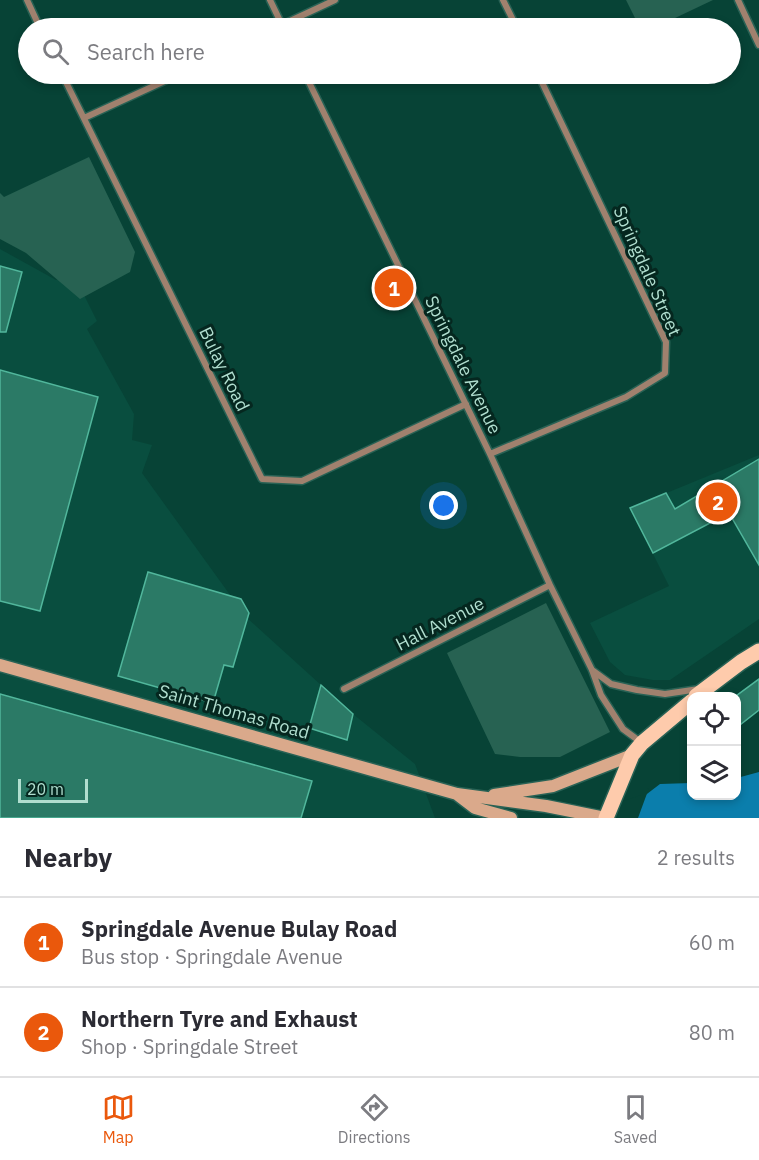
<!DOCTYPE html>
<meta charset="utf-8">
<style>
body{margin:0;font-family:"IBM Plex Sans",sans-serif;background:#f7f7f7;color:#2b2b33}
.controls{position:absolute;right:18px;bottom:18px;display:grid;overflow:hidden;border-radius:12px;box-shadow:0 3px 9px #0003}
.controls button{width:54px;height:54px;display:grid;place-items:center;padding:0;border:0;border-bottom:2px solid #e1e1e2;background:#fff;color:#2b2b33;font:30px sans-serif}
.scale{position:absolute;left:18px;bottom:15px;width:70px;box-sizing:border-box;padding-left:6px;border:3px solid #b0decf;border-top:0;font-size:16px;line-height:21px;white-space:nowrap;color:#b0decf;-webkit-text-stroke:4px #05271f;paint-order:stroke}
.you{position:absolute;left:444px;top:506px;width:21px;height:21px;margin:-15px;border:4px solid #fff;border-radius:50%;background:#1a73e8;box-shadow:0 0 0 9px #1a73e833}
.badge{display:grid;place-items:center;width:39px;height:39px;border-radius:50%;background:#ea580c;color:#fff;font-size:20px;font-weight:700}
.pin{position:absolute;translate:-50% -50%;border:3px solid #fff;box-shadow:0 2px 6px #0006}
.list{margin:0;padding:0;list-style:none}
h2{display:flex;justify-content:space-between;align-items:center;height:78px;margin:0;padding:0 24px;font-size:26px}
h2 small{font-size:20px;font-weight:400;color:#7c7c81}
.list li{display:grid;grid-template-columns:39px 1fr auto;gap:18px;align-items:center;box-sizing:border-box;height:90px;padding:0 24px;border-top:2px solid #e1e1e2}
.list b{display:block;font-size:22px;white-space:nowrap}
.list p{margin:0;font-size:20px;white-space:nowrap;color:#7c7c81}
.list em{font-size:20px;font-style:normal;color:#7c7c81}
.icon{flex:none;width:33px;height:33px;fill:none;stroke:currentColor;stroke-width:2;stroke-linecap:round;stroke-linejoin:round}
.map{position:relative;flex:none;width:759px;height:818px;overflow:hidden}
.search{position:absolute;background:#fff;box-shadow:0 3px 9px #0003;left:18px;right:18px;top:18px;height:66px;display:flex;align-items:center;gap:15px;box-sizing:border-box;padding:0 21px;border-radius:33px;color:#7c7c81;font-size:22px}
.sheet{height:258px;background:#fff}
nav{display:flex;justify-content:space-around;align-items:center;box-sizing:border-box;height:84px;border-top:2px solid #e1e1e2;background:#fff;font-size:16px;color:#7c7c81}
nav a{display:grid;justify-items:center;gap:3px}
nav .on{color:#ea580c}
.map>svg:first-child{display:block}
.built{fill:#094e3f}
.green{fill:#276252}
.water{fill:#0b7eac}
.pier{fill:#074336}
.building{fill:#2b7a66;stroke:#51b79c;stroke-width:1.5}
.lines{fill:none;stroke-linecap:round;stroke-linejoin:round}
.minor-casing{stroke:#296255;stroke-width:9}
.secondary-casing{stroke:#296255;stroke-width:15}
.primary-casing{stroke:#296255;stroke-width:18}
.minor{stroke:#a0816e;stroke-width:6}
.secondary{stroke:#daa98b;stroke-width:12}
.primary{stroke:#fecbac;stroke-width:15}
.labels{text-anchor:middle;stroke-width:6;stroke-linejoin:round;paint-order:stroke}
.street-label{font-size:18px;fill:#b0decf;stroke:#05271f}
</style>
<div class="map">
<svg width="759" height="818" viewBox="0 0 759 818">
<rect width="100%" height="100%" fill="#074336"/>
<!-- built -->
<path class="built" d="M0,249L56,280L73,273L97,321L87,329L134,414L132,440L152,445L142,473L246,617L353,714L415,764L435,818H0Z
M759,455V619L670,680H653L625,675L610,662L590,623L669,586L630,508Z"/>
<!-- green -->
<path class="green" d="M626,0H713L654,28H640Z
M89,157L135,252L130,272L80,299L26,253L0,239V193L4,197Z
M546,603L610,732L560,757H520L495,754L447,653Z"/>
<!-- water -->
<path class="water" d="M759,772V818H584L643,797L660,784L691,783L692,796H736L737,778Z"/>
<!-- pier -->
<path class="pier" d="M649,788L638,818H581L583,815L641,795Z"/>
<!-- building -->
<path class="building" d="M0,266L22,272L6,332H0Z
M0,370L98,397L40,611L0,601Z
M759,459V565L729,513L653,553L630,508L666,493L675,509Z
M148,572L241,599L249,613L233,667L224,665L213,703L118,676Z
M759,679V710L736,728V696Z
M321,685L353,714L347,740L309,728Z
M0,694L312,781L301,818H0Z"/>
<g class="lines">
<!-- minor casing -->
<g class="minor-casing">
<path id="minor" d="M27,0L40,28
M270,0L283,27
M503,0L517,28
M738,0L759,45
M275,28L335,0
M62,74L262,479L302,481L466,404
M305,74L490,454L550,585L592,670L601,695L623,729L642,743
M84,118L180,74
M490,454L626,397L665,373L666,342L538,74
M592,670L611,684L637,690L665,694L699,689
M344,689L550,585"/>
</g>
<!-- secondary casing -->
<g class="secondary-casing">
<path id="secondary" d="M0,665L457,794L546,806L605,818
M458,795L475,808L511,818
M494,795L553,786L632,755"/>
</g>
<!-- primary casing -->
<g class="primary-casing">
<path id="primary" d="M696,696L741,662L759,651
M606,818L632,755L642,743L692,701"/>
</g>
<!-- minor -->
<use href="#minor" class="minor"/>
<!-- secondary -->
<use href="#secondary" class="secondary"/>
<!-- primary -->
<use href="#primary" class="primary"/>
</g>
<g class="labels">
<!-- street labels -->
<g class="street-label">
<text transform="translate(647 271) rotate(66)" y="6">Springdale Street</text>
<text transform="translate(463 365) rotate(64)" y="6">Springdale Avenue</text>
<text transform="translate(224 369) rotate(64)" y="6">Bulay Road</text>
<text transform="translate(440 624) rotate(-27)" y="6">Hall Avenue</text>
<text transform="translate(234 712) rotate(16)" y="6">Saint Thomas Road</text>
</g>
</g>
</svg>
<div class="controls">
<button><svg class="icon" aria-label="locate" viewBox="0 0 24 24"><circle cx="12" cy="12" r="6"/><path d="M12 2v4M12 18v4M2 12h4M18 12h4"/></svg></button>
<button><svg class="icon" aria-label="layers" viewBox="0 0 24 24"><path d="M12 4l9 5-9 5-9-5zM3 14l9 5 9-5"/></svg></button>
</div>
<div class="scale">20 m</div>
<div class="you"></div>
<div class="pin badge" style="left:394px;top:288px">1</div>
<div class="pin badge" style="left:718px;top:502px">2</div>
<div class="search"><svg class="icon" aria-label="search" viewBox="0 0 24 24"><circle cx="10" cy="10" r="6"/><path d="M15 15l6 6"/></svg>Search here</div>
</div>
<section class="sheet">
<h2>Nearby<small>2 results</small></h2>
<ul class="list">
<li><span class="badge">1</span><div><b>Springdale Avenue Bulay Road</b><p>Bus stop · Springdale Avenue</p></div><em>60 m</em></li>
<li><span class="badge">2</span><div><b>Northern Tyre and Exhaust</b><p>Shop · Springdale Street</p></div><em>80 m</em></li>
</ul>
</section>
<nav>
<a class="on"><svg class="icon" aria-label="map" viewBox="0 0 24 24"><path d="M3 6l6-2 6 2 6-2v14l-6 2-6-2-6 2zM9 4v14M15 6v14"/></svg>Map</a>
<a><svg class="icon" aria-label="directions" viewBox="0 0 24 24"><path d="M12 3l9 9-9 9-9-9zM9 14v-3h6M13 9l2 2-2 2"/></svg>Directions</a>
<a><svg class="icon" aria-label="saved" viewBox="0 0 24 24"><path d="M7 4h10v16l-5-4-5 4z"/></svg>Saved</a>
</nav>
